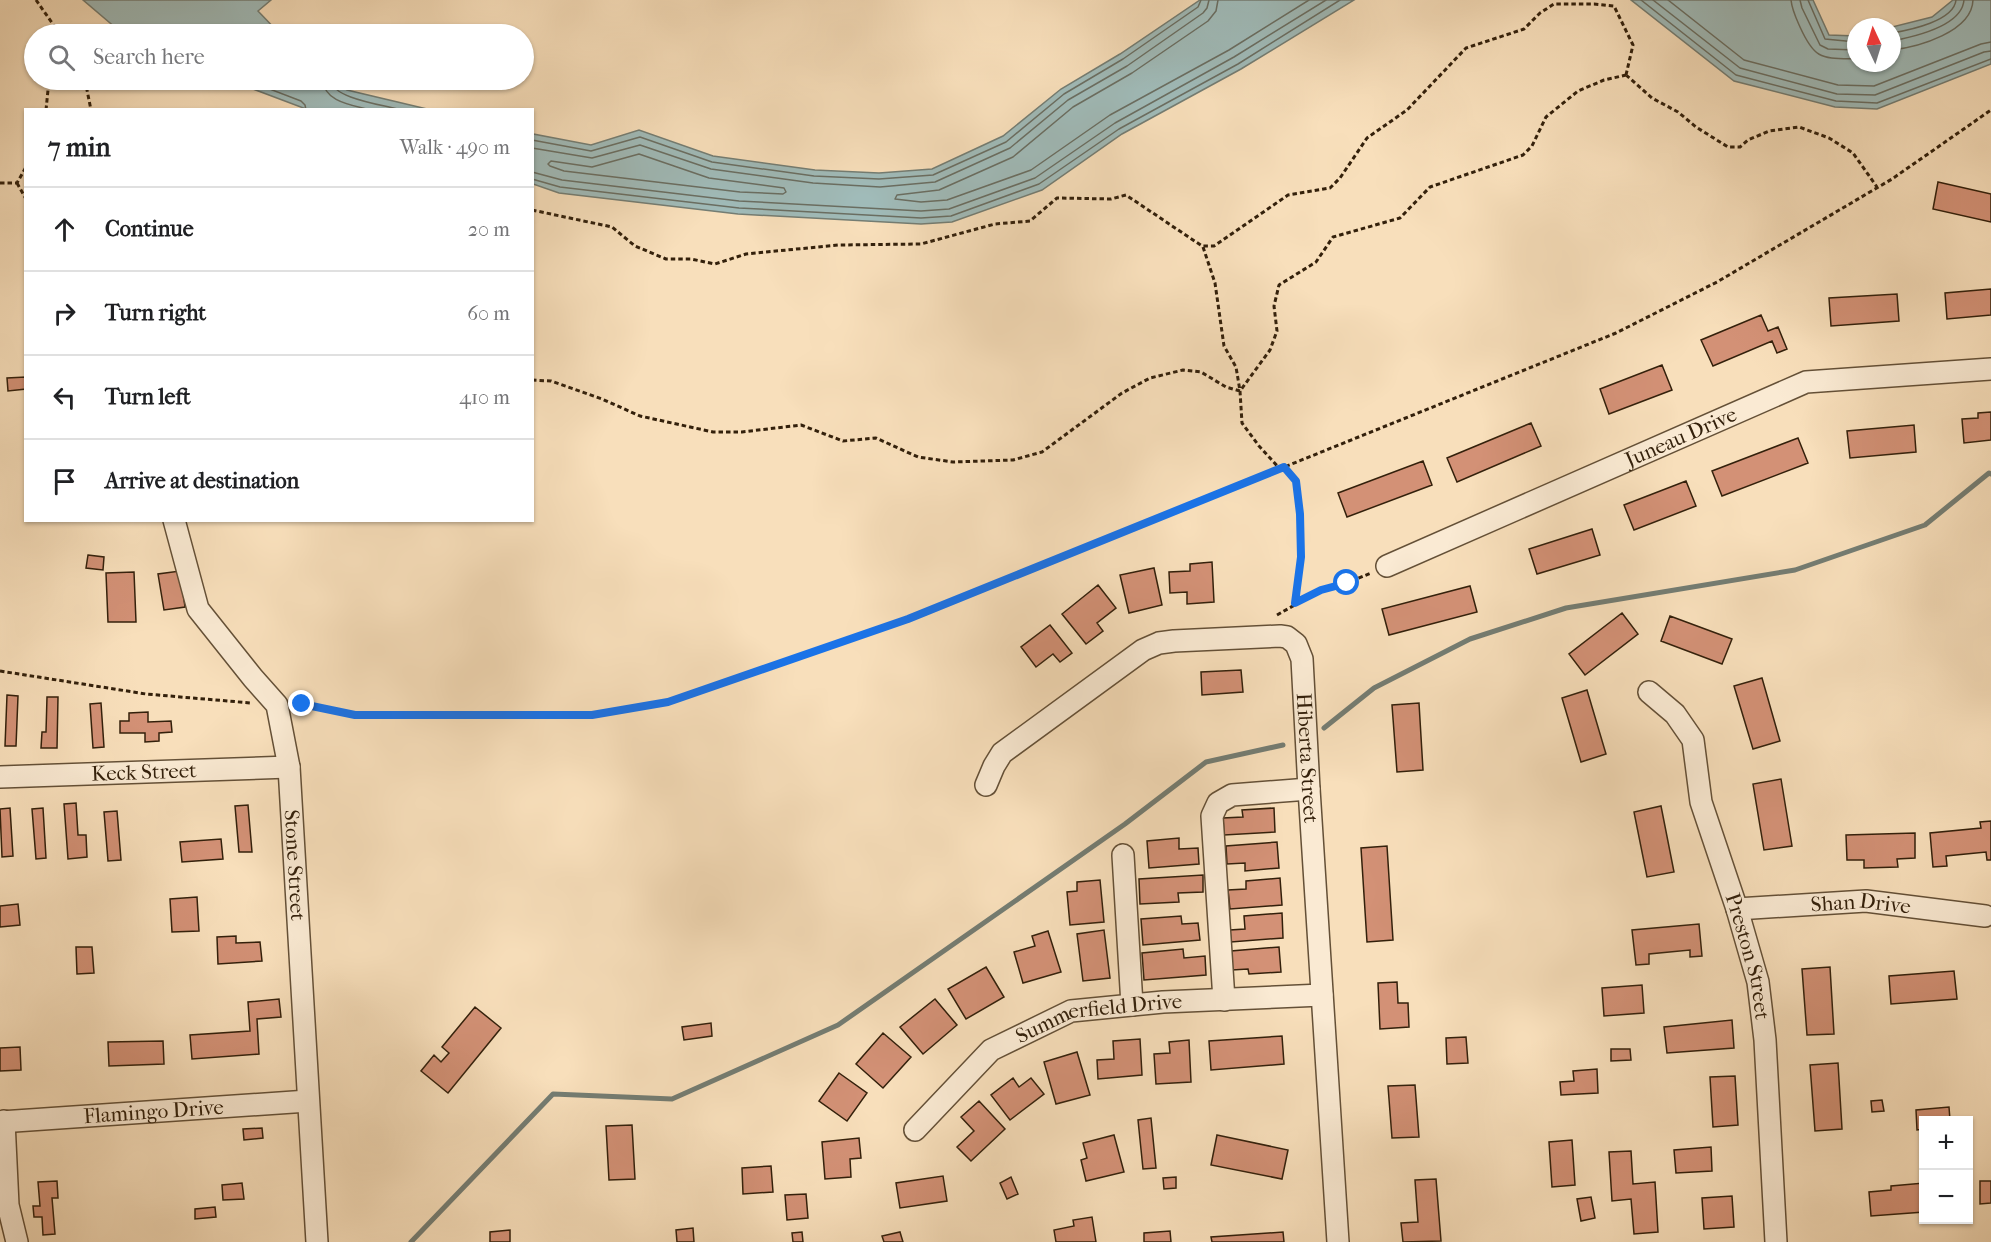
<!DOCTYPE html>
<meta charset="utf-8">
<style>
body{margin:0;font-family:"IM FELL French Canon",serif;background:#f2f2f2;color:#202124}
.controls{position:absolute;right:18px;bottom:18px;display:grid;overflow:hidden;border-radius:0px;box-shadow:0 2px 4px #0004}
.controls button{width:54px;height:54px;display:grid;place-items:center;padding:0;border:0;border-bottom:2px solid #e0e0e0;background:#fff;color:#202124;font:30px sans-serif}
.compass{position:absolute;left:1847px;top:18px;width:54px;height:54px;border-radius:50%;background:#fff;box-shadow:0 2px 4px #0004;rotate:356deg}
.stop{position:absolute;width:18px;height:18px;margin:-14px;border:4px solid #1a73e8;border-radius:50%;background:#fff}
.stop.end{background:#1a73e8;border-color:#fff;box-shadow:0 2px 6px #0008}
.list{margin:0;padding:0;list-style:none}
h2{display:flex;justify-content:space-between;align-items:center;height:78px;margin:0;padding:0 24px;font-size:26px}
h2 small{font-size:20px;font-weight:400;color:#757577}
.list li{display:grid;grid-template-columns:39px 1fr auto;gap:18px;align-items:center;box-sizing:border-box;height:84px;padding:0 24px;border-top:2px solid #e0e0e0}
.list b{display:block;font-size:22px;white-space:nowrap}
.list em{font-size:20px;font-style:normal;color:#757577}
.icon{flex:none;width:33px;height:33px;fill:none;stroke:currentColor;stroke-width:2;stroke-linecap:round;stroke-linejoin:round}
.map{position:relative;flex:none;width:1991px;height:1242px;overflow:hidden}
.search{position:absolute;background:#fff;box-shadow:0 2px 4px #0004;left:24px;top:24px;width:510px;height:66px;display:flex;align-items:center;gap:15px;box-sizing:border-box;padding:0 21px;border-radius:33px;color:#757577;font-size:22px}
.panel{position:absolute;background:#fff;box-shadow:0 2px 4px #0004;left:24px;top:108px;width:510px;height:414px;border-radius:0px}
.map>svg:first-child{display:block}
.water{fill:#a0bbb9;stroke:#747d73;stroke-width:1.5}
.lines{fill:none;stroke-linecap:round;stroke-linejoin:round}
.shore{stroke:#6a6e62;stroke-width:1.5}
.stream{stroke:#747d73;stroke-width:5}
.building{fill:#d39176;stroke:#33200b;stroke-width:1.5}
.minor-casing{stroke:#645037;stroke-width:24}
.path{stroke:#33200b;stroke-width:3;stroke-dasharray:4.5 3;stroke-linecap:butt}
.minor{stroke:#faead3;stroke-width:21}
.route{stroke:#1a73e8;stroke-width:8}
.labels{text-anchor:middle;stroke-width:4.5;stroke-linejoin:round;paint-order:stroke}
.street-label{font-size:21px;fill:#33200b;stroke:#faead3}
</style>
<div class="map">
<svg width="1991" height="1242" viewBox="0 0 1991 1242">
<rect width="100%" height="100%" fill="#f8dfbb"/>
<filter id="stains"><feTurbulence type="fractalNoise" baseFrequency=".00333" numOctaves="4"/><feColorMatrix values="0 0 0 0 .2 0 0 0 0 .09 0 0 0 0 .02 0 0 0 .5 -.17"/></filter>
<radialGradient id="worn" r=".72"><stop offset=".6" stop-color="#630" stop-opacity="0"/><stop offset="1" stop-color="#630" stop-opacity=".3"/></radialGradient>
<!-- water -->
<path class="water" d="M83,0H271L258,11L280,34H123Z
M1200,0H1354L1241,69L1122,134L1042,190L952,222L921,224L738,214L559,193L533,184V134L591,145L639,130L713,156L815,170L879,173L932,169L1003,136L1061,89L1120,54Z
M1631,0H1813L1829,35L1856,36V63H1892V27L1932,17L1953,0H1991V64L1877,109L1835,107L1734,81Z
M229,80H333L347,90L427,109H306Z"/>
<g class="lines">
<!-- shore -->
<path class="shore" d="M1218,0L1216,11L1208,21L1132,73L1073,107L1013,157L939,190L897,195L895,199L921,202L947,200L1031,170L1110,115L1229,50L1309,0
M1641,0L1736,75L1836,101L1877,103L1991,59
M1653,0L1740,68L1837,94L1875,95L1984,52L1991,51
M1668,0L1744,60L1838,85L1874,86L1981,44L1991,42
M1791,0C1792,10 1796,18 1800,27C1815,60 1821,58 1856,59
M1800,0L1802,8L1820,45L1828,49L1856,50
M1808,0L1825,39L1856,42
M1892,33C1910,30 1954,21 1956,0
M1892,41C1913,37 1962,26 1964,0
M1892,50C1918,47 1972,32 1973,0
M246,80L301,101L305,105L306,110
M323,80C324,102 352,105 370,110
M330,80C333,99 385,105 401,110
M532,140L591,151L640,137L712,162L814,176L879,179L933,175L1006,142L1064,94L1123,59L1198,7L1201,0
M532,148L592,158L640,145L711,169L813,183L880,187L935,182L1010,148L1068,100L1127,66L1203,13L1207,8L1209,0
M639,154L709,178L784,188L786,192L783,194L740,192L564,171L550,166L548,164L551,161L592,167Z
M532,172L562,180L739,201L921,211L949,209L1035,178L1115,123L1234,57L1326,0
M532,179L560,187L739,208L921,218L951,216L1039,184L1119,129L1238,64L1340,0"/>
<!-- stream -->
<path class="stream" d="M1324,728L1374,688L1470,639L1566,608L1795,570L1925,525L1989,473L1991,474
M411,1242L553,1094L672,1099L838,1025L1125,824L1206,762L1283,745"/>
</g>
<!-- building -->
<path class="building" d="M1938,182L1991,194V222L1933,209Z
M1991,289V315L1947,319L1945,293Z
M1897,294L1899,321L1831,326L1829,298Z
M1761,315L1768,331L1778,327L1787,349L1777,353L1772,341L1713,366L1701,340Z
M1662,365L1672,390L1609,414L1600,389Z
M26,377V389L8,391L7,378Z
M1991,412V440L1964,443L1962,419L1978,418V413Z
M1531,423L1541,446L1457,482L1447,458Z
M1914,425L1916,452L1850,458L1847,431Z
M1798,438L1808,463L1722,496L1712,471Z
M1423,461L1432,485L1347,517L1338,493Z
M1686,481L1696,506L1634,530L1624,505Z
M1592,529L1600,555L1537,574L1529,549Z
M88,555L104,557L103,570L86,568Z
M1212,562L1214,602L1187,604V592L1170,593L1169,572L1190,571V564Z
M1154,568L1162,605L1129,613L1120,575Z
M180,571L185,607L164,610L158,574Z
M134,572L136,622H108L106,573Z
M1098,585L1116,608L1097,623L1103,631L1086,644L1062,614Z
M1470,586L1477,612L1389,635L1382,609Z
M1622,613L1638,634L1585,675L1569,654Z
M1670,616L1732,639L1722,664L1661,641Z
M1050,625L1072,653L1060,662L1053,654L1036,667L1021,647Z
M1241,670L1243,692L1202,695L1201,672Z
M1762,678L1780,741L1753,749L1734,686Z
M1587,690L1606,754L1581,762L1562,698Z
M7,695L18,696L16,746H5Z
M47,697H58L57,748H41L42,732H46Z
M101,703L104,747L93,748L90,704Z
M1419,703L1423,770L1397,772L1392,705Z
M148,712V722L171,721L172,732L159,733V741L145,742V733H120V721H129V713Z
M1781,779L1792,846L1764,850L1753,784Z
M76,803L78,835H86L87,857L68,859L64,804Z
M248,805L252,852H239L235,806Z
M1661,806L1674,872L1647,877L1634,812Z
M10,808L13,856L2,857L0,809Z
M43,808L46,858L36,859L32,809Z
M1274,808L1275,832L1224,835L1223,818L1243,817L1242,810Z
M117,811L121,860L108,861L104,812Z
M1991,821V860H1987L1986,852L1946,856L1947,866L1933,867L1930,833L1981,828L1980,822Z
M1915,833V858L1897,859L1898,867L1864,868V860H1847L1846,835Z
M1179,838V849L1198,848L1199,864L1149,868L1147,841Z
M221,839L223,859L182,862L180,842Z
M1277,842L1279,868L1245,871V863L1227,864L1226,846Z
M1387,846L1393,940L1367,942L1361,848Z
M1203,875V892L1178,893L1179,902L1140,904L1139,879Z
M1280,878L1282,905L1230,909L1228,890L1246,889V881Z
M1100,880L1104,922L1070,925L1067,892L1077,891V882Z
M197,897L199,931L172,932L170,899Z
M18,904L20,925L0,927V906Z
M1282,913L1283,938L1231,942L1230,930L1245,929L1244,916Z
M1181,916L1182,924L1198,923L1200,940L1143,945L1141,919Z
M1699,924L1702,956L1690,957V950L1649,954V964L1636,965L1632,930Z
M1104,930L1110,978L1083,981L1077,934Z
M1048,931L1061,972L1023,983L1014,952L1035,946L1032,936Z
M236,936V943L260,942L262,961L218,964L217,937Z
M76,947H92L94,973L77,974Z
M1279,947L1281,972L1249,974L1248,969L1232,970L1231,951Z
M1183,949L1184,958L1205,956L1206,975L1144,980L1142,953Z
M986,967L1004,997L966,1019L948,989Z
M1830,967L1834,1034L1807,1035L1802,969Z
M1954,971L1957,999L1891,1004L1889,976Z
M1397,982L1398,1003H1408L1409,1027L1380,1029L1378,983Z
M1642,985L1644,1013L1604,1016L1602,988Z
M279,999L281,1017L257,1019L259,1054L192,1059L190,1035L250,1031L248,1002Z
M935,999L957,1025L923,1054L900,1027Z
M475,1007L501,1028L448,1093L421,1071L434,1055L441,1062L449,1053L442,1047Z
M1732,1020L1734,1048L1667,1053L1664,1027Z
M711,1023L712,1036L684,1040L682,1027Z
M883,1033L911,1057L883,1088L856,1064Z
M1282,1036L1284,1064L1211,1070L1209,1041Z
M1466,1037L1468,1063L1447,1064L1446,1038Z
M1140,1039L1142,1075L1098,1079L1097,1060L1114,1059L1113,1041Z
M1189,1040L1191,1082L1156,1084L1154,1054L1170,1053L1169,1042Z
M163,1041L164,1064L109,1066L108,1042Z
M20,1047L21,1070L0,1071V1048Z
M1611,1049H1630L1631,1060L1611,1061Z
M1077,1052L1090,1095L1056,1104L1044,1062Z
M1838,1063L1842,1129L1815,1131L1810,1065Z
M1597,1069L1598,1093L1561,1095L1560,1082L1574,1081L1573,1071Z
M839,1073L867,1093L847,1121L819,1101Z
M1735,1076L1738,1125L1713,1127L1710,1077Z
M1013,1078L1019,1087L1031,1078L1044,1094L1010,1120L991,1095Z
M1415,1085L1419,1137L1392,1138L1388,1086Z
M1882,1100L1884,1111L1872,1112L1871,1101Z
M979,1101L1005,1129L971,1161L957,1147L974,1131L961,1117Z
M1949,1107L1950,1120H1924V1129L1917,1130L1916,1110Z
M1151,1118L1156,1168L1143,1169L1138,1120Z
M632,1125L635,1179L609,1180L606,1126Z
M262,1128L263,1138L244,1140L243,1129Z
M1114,1135L1124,1172L1086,1181L1081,1160L1087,1158L1083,1143Z
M1217,1135L1288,1150L1282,1179L1211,1165Z
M859,1138L861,1158L850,1159L851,1177L825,1179L822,1142Z
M1572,1140L1575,1185L1552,1187L1549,1142Z
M1711,1147L1712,1171L1676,1173L1674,1150Z
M1631,1151L1633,1184L1655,1182L1658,1232L1634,1234L1631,1199L1612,1201L1609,1152Z
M771,1166L773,1192L743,1194L742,1168Z
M943,1176L947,1201L900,1208L896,1183Z
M1011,1177L1018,1194L1007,1199L1000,1183Z
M1176,1177V1188L1164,1189L1163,1178Z
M1436,1179L1441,1241L1403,1242L1401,1223L1418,1222L1415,1180Z
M57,1181L58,1198H52L55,1234L43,1235L42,1217H34L33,1206H40L38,1182Z
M1980,1181H1991V1203L1980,1204Z
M242,1183L244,1199L223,1200L222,1185Z
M1924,1183V1212L1871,1216L1869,1192L1891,1190V1186Z
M806,1194L808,1218L787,1220L785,1195Z
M1732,1196L1734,1227L1704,1229L1702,1198Z
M1591,1197L1595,1218L1581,1221L1577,1199Z
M215,1207L216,1217L195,1219V1209Z
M1092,1217L1096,1242H1056L1054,1230L1074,1226L1073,1220Z
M693,1228L694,1242H677L676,1230Z
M510,1230V1242H490V1232Z
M1170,1231L1171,1242H1144V1233Z
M802,1232L803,1242H793L792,1233Z
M900,1232L903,1242H884L882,1236Z
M1283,1232L1284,1242H1212L1211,1237Z"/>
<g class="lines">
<!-- minor casing -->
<g class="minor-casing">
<g id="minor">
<path id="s1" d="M174,520L198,609L253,678L277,705L289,767L317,1242"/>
<path id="s2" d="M1387,566L1806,382L1991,369"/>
<path id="s3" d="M1649,692L1675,714L1693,740L1701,802L1737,909L1758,982L1765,1040L1776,1242"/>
<path id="s4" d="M0,777L289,767"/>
<path id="s5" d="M986,785L994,766L1002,753L1143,650L1159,643L1174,641L1280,636L1287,637L1296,644L1302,659L1309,789L1338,1242"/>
<path d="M1123,855L1132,1005"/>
<path id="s6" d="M1737,909L1866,901L1985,916"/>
<path d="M1224,1000L1212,816L1218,803L1232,795L1309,789"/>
<path d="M4,1121L8,1205L17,1242"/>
<path id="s7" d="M0,1122L308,1101"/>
<path id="s8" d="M915,1130L991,1050L1071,1011L1163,1002L1322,995"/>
</g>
</g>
<!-- path -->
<path class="path" d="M36,0L55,27L54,34
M55,27L65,34
M1626,75L1652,98L1678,112L1696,127L1728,147H1740L1748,140L1769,131L1799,127L1829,138L1853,153L1877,187
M85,80L91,110
M46,110L49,80
M0,183H17L26,167
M17,183L26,199
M532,210L612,227L635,246L666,259H691L715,264L746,254L838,245L921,244L995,224L1030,221L1057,198L1111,199L1126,195L1202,246H1214L1288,195L1330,188L1340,178L1367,138L1407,110L1466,48L1524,29L1540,13L1554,4H1594L1614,6L1633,45L1626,75
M1203,247L1215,283L1224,346L1236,367L1240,391L1242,423L1259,446L1280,469
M532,380L551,381L602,399L640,416L713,432H742L801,425L843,441L876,438L918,457L953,462L1013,460L1042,452L1122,393L1150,378L1183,370L1201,372L1226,387L1240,391L1270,350L1277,331L1274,306L1279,285L1316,262L1333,237L1400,218L1430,187L1523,155L1532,146L1546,117L1578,91L1604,80L1626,75
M1284,467L1296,481L1300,514L1301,557L1295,603
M1277,615L1321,590L1347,583L1371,573
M0,671L146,694L251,703
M296,705L355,715H592L668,702L908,619L1616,333L1717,282L1892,179L1991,110"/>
<!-- minor -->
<use href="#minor" class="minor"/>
</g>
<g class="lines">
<!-- route -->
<path class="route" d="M302,704L355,715H592L668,702L908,619L1284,467L1296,481L1300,514L1301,557L1295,603L1321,590L1347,583"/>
</g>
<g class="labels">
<!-- street labels -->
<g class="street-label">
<text dy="7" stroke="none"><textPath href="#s2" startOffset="321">Juneau Drive</textPath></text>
<text dy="7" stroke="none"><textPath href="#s5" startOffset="483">Hiberta Street</textPath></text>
<text dy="7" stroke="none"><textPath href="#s4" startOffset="144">Keck Street</textPath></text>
<text dy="7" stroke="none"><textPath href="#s1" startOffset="378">Stone Street</textPath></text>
<text dy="7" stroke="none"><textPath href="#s6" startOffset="124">Shan Drive</textPath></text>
<text dy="7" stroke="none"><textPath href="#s3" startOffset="290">Preston Street</textPath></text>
<text dy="7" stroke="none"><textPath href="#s8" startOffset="225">Summerfield Drive</textPath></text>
<text dy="7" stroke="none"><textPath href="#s7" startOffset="154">Flamingo Drive</textPath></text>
</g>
</g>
<rect width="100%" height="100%" filter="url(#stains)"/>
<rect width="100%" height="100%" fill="url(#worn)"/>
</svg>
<div class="controls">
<button>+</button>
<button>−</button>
</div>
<svg class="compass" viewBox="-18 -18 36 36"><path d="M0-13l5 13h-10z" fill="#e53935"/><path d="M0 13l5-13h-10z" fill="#757577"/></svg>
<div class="stop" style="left:1347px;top:583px"></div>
<div class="stop end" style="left:302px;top:704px"></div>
<div class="search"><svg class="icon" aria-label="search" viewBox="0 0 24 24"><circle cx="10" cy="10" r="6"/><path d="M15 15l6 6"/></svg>Search here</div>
<section class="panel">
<h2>7 min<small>Walk · 490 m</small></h2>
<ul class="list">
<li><svg class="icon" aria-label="ahead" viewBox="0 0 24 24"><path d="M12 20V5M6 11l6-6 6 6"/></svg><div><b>Continue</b></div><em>20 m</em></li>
<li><svg class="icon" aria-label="right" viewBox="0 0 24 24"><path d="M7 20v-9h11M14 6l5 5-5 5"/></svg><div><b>Turn right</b></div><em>60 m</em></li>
<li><svg class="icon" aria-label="left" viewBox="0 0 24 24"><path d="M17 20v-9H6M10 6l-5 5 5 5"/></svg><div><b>Turn left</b></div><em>410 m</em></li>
<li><svg class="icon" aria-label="arrive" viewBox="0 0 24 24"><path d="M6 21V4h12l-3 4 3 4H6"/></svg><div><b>Arrive at destination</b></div></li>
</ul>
</section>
</div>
